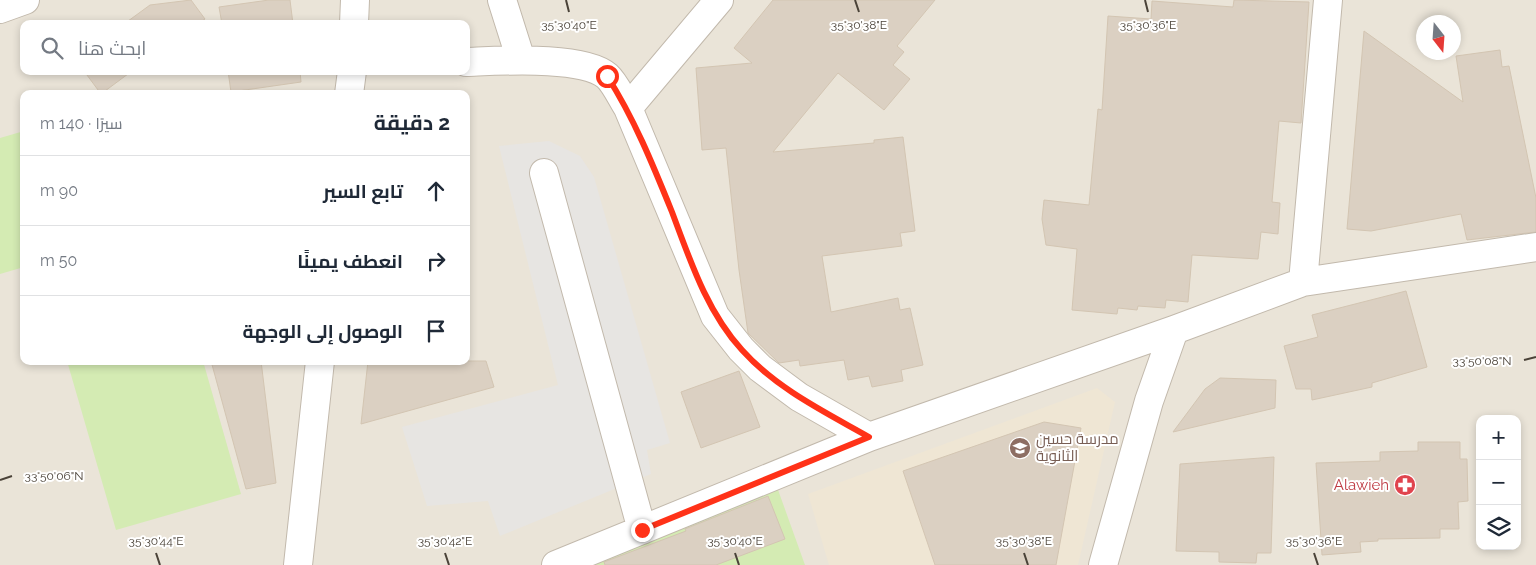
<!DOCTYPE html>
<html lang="ar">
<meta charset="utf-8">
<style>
body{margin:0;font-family:Raleway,Cairo,sans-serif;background:#f2f2f3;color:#1f2937;direction:rtl}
.controls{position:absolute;right:15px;bottom:15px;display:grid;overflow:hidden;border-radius:10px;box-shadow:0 2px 8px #0003}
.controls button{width:45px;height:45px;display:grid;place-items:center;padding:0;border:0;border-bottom:1px solid #e0e1e3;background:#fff;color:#1f2937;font:25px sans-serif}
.compass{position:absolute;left:1416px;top:15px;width:45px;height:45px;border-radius:50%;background:#fff;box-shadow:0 2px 8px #0003;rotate:163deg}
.stop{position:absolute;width:15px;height:15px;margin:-11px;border:4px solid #ff3218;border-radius:50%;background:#fff}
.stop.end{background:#ff3218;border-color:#fff;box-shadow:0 1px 5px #0008}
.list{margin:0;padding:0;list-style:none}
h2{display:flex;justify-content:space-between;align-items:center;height:65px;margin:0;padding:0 20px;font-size:21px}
h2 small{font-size:16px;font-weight:400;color:#747a83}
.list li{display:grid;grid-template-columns:32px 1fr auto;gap:15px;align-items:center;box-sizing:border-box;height:70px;padding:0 20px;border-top:1px solid #e0e1e3}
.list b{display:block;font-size:19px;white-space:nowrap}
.list em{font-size:16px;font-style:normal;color:#747a83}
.icon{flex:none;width:28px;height:28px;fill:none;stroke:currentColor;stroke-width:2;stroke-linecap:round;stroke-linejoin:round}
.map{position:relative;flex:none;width:1536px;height:565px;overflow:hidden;direction:ltr}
.search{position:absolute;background:#fff;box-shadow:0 2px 8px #0003;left:20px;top:20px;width:450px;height:55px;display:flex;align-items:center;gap:12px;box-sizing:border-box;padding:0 18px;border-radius:10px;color:#747a83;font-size:19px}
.panel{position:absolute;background:#fff;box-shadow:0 2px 8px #0003;left:20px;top:90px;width:450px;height:275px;border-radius:10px;direction:rtl}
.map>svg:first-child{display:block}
.residential{fill:#eae4d8;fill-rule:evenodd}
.education{fill:#efe6d4}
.green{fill:#d4ebb3}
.parking{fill:#e7e5e2}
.building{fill:#dbd0c2;stroke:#d3c5b2}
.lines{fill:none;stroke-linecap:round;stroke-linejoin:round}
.minor-casing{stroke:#c2b9ac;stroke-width:30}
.minor{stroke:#fff;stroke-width:28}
.route{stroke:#ff3218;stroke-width:6}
.ticks{fill:none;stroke:#4a4238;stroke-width:2}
.labels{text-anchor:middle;stroke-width:4;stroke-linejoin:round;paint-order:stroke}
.education-label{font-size:15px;fill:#785e54;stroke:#fff;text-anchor:start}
.health-label{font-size:15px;fill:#be3a42;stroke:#fff;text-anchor:end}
.ticks-label{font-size:12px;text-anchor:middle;fill:#4a4238;stroke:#fff;stroke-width:4;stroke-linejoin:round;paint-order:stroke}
</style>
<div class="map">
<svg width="1536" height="565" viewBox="0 0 1536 565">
<rect width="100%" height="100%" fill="#f6f2eb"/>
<!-- residential -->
<path class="residential" d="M0,0H1536V565H0ZM1424,22H1454V52H1424ZM24,24H466V71H24ZM24,94H466V361H24ZM1480,419H1517V546H1480Z"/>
<!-- education -->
<path class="education" d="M1097,388L1115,402L1078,565H829L808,494Z"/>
<!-- green -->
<path class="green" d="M24,131V267L0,274V138Z
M67,361H203L241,494L116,530Z
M777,487L805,565H583Z"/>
<!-- parking -->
<path class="parking" d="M549,141L580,156L594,177L670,443L647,450L651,474L500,536L488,501L427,506L402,427L558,385L499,146Z"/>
<!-- building -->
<path class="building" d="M191,0L205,19L198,24H124L150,5Z
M269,0H290L293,24H222L219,7Z
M773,0H935L897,46L904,52L893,65L910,79L884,110L838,73L773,152L874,143V140L903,137L915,231L900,233L902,246L822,256L831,312L898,298L900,310L910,308L923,365L901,370L903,381L872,387L869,376L848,380L844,360L800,366L799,360L779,363L748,333L739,270L726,148L702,150L696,68L752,63L734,48Z
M1234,0L1309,2L1301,123L1279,121L1272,202L1280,203L1278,234L1261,232L1258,259L1192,255L1188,302L1166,300L1165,308L1138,306L1137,310L1118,308L1117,314L1072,310L1077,249L1046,245L1042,219L1044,200L1089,205L1098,109L1102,110L1108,16L1151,19L1152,1L1233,7Z
M1364,31L1463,102L1456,56L1500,50L1502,67L1509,66L1536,198V232L1467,240L1461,214L1371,231L1347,229Z
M84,71H132L101,94Z
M228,71H300L301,82L231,92Z
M1406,291L1427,367L1372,383V387L1312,400L1311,389H1296L1284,346L1318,337L1312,315Z
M211,361H261L276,483L246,489Z
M368,361H486L494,387L361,424Z
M739,371L760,427L701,448L681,392Z
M1220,378L1276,380L1275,408L1173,432L1205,389Z
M1044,422L1081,428L1056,565H935L903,471Z
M1418,442H1460V459H1467L1468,501L1458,502L1459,529H1440V538L1378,539V541L1360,542L1361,552L1322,555L1316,463L1380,461V452L1418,451Z
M1274,457L1271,553H1257L1256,563L1219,562V552L1176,551L1180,464Z
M768,496L785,539L716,565H605L604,562L686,531L685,529Z"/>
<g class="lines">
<!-- minor casing -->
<g class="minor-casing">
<path id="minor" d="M502,0L521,60
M0,9L25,0
M354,24L355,0
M466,62C498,61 583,55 607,76C615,83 622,99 628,108L719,0
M349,94L352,71
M628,108L715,316L741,349L760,368L799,397L869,437
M544,173L642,530
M1303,282L1328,0
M298,565L320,361
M556,565L869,437L1174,330L1303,282L1536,247
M1103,565L1149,401L1174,330"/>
</g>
<!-- minor -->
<use href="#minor" class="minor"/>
</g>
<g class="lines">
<!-- route -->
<path class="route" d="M607,76C634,118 653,165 672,212C690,260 707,312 742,350C777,389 825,412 869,437L642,530"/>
</g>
<!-- ticks -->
<path class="ticks" d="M566,0L569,12M855,0L859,12M1145,0L1148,12M1524,360L1536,357M0,480L12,476M156,553L160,565M445,553L449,565M735,553L739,565M1024,553L1028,565M1314,553L1318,565"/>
<!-- icons -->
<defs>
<g id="school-disc" transform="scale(1.125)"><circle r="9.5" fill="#8d6e63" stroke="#fff"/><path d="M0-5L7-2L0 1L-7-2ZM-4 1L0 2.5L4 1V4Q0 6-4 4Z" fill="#fff"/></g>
<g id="pharmacy-disc" transform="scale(1.125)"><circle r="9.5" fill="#e0444e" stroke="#fff"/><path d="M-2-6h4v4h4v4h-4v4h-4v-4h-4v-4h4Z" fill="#fff"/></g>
</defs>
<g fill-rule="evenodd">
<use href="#school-disc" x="1020" y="448"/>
<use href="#pharmacy-disc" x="1405" y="485"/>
</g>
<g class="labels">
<!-- education labels -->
<g class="education-label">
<text x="1036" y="444">مدرسة حسين<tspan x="1036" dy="17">الثانوية</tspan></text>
</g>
<!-- health labels -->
<g class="health-label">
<text x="1389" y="490">Alawieh</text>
</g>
</g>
<g class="ticks-label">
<text x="569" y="29">35°30'40"E</text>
<text x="859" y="29">35°30'38"E</text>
<text x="1148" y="29">35°30'36"E</text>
<text x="1482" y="365">33°50'08"N</text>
<text x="54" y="480">33°50'06"N</text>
<text x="156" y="545">35°30'44"E</text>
<text x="445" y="545">35°30'42"E</text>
<text x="735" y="545">35°30'40"E</text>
<text x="1024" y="545">35°30'38"E</text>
<text x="1314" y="545">35°30'36"E</text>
</g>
</svg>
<div class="controls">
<button>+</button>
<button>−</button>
<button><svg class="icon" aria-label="layers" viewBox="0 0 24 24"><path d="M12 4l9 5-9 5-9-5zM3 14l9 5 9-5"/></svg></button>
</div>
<svg class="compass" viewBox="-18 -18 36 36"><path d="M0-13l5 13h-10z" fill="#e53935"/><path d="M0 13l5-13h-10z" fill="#747a83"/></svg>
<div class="stop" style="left:607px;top:76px"></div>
<div class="stop end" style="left:642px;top:530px"></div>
<div class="search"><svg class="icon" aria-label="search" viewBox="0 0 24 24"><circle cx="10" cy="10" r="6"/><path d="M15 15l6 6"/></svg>ابحث هنا</div>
<section class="panel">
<h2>2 دقيقة<small>سيرًا · 140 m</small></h2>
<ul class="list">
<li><svg class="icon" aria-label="ahead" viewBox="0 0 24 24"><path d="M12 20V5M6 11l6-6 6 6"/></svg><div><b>تابع السير</b></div><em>90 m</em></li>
<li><svg class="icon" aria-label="right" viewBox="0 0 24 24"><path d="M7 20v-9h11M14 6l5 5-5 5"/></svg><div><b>انعطف يمينًا</b></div><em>50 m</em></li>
<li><svg class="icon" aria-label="arrive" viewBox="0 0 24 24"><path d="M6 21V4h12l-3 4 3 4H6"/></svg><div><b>الوصول إلى الوجهة</b></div></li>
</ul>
</section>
</div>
